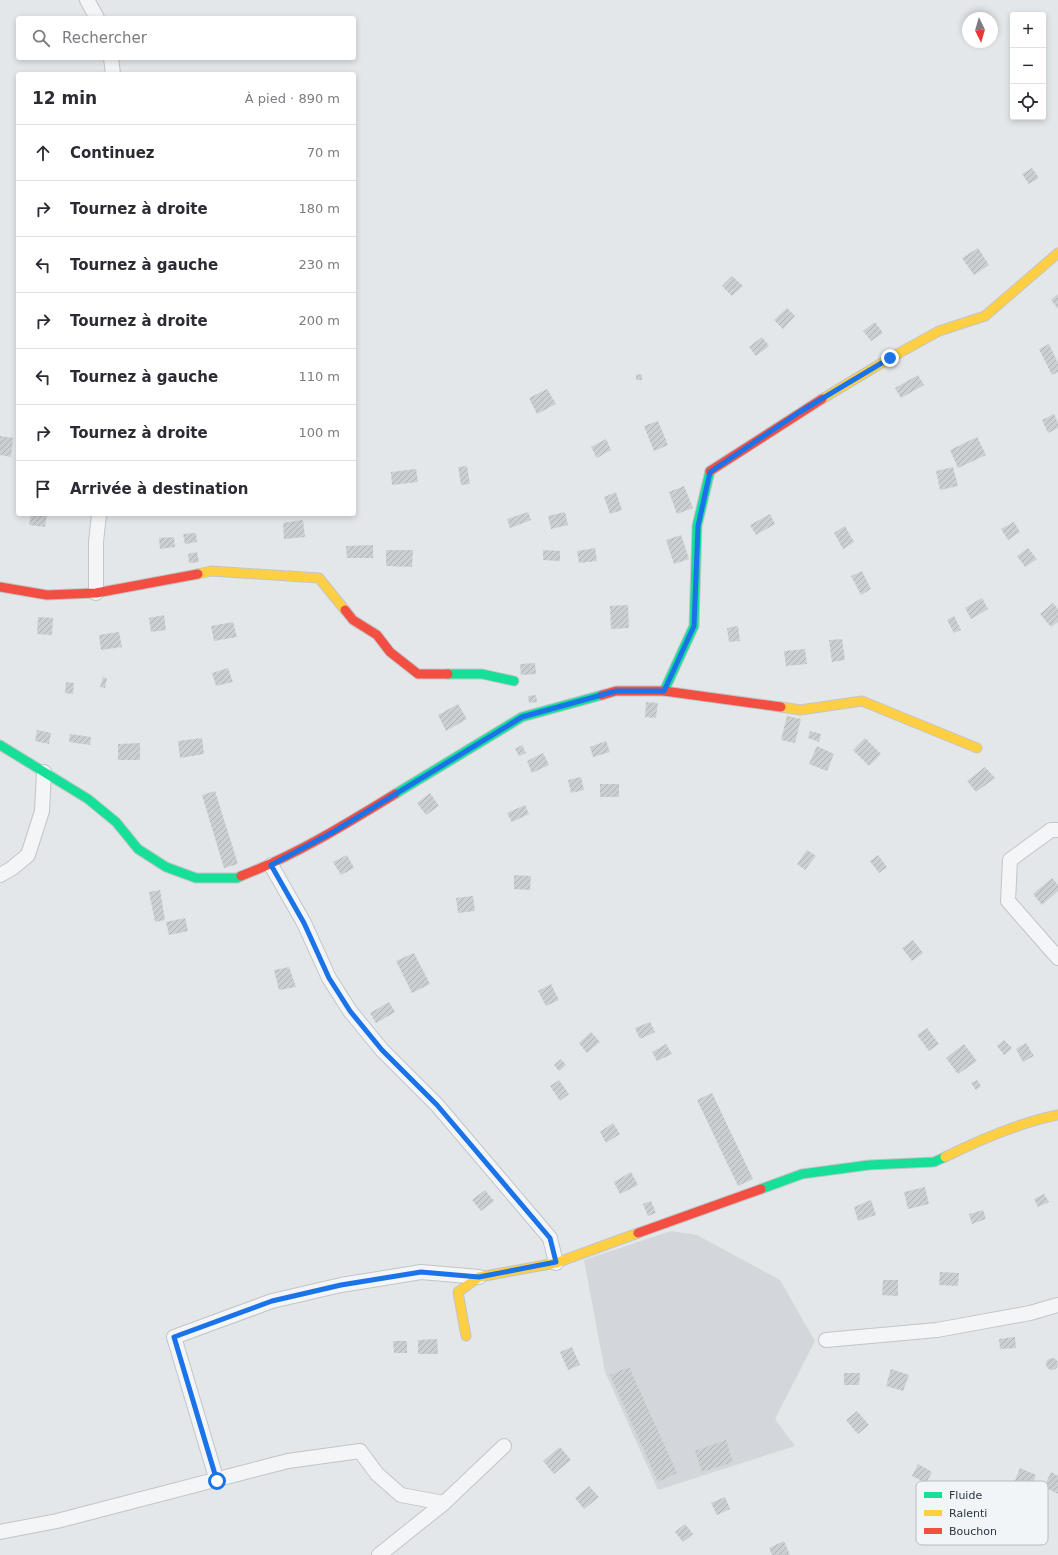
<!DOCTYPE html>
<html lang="fr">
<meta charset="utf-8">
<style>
body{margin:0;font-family:"DejaVu Sans",sans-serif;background:#f2f2f3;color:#2b2b33}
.controls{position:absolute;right:12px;top:12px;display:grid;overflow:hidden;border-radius:4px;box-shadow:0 2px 6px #0003}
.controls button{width:36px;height:36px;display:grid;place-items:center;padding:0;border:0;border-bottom:1px solid #e1e1e2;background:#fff;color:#2b2b33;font:20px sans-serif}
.compass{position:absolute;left:962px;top:12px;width:36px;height:36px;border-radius:50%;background:#fff;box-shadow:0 2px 6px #0003;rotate:175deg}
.stop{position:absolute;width:12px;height:12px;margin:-9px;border:3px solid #1a73e8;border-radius:50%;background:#fff}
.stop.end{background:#1a73e8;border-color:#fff;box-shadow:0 1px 4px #0008}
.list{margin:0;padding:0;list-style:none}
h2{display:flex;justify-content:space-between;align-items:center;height:52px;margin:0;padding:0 16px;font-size:17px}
h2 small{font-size:13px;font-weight:400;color:#7c7c81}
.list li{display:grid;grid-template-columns:26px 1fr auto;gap:12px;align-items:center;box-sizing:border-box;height:56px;padding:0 16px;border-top:1px solid #e1e1e2}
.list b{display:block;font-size:15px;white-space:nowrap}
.list em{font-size:13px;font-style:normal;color:#7c7c81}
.icon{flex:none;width:22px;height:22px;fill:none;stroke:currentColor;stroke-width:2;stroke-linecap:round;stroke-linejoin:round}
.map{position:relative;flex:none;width:1058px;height:1555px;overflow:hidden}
.search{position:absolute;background:#fff;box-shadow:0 2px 6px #0003;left:16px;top:16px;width:340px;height:44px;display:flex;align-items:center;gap:10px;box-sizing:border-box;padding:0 14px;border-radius:4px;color:#7c7c81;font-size:15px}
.panel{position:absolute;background:#fff;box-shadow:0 2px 6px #0003;left:16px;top:72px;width:340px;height:444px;border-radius:4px}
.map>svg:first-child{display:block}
.built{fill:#d3d7dc}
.building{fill:url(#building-hatch)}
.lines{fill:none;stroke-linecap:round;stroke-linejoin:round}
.street-casing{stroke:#c2c5c7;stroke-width:16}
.fast-casing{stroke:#c2c5c7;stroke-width:11}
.slow-casing{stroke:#c2c5c7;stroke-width:11}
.jam-casing{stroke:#c2c5c7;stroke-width:11}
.street{stroke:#f3f5f6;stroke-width:14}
.fast{stroke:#16e098;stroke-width:9}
.slow{stroke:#ffcf43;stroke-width:9}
.jam{stroke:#f24e42;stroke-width:9}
.route{stroke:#1a73e8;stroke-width:5}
.key{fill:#f2f5f8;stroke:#b6bcc1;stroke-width:1}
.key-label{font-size:11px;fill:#2b3642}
</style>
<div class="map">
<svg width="1058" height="1555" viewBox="0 0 1058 1555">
<defs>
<pattern id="building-hatch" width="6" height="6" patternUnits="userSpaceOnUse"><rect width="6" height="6" fill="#cccfd1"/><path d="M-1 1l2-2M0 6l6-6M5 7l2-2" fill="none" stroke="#afb2b5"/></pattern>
</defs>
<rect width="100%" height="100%" fill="#e4e7e9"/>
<!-- built -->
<path class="built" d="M671,1231L697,1235L780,1280L815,1341L775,1419L795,1446L658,1490L605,1372L584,1260Z"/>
<!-- building -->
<path class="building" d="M1032,168L1039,178L1029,184L1022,174Z
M978,248L989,265L974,275L962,258Z
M732,276L743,286L732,296L722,286Z
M1058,294V309L1051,300Z
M787,308L795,316L783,329L774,320Z
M875,322L883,333L871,341L863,331Z
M762,337L769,346L756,356L749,347Z
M1049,344L1058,363V372L1052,375L1039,349Z
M642,374V380H636V375Z
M918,375L924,385L901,398L895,388Z
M547,389L556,404L537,414L529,398Z
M1054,414L1058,423V428L1048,433L1042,420Z
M658,421L668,445L654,451L644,426Z
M0,436L13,438L11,457L0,455Z
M977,437L986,455L958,468L950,450Z
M606,439L611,450L597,458L591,447Z
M467,466L470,484L461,485L458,467Z
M953,467L958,486L940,490L936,471Z
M416,469L418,482L392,485L391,472Z
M684,486L693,508L677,514L669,492Z
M616,492L622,510L610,514L604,497Z
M528,512L531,520L510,528L507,519Z
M565,512L568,525L551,529L548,516Z
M31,514H47L45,527L29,525Z
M770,514L775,524L756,535L750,525Z
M303,520L305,537L284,539L283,523Z
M1014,522L1020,532L1008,540L1001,529Z
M845,526L854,542L843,549L834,533Z
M196,533L197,542L185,544L183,534Z
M681,535L689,559L674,564L666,540Z
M174,537L175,547L160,549L159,538Z
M373,545V558H347L346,546Z
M595,548L597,561L579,563L577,551Z
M1028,548L1037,559L1025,567L1017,556Z
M386,550H413L412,567L386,566Z
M543,550L560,551V561L543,560Z
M197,552L199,562L189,563L188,554Z
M862,571L871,589L861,595L851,576Z
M982,598L988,609L971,619L965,608Z
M1053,603L1058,609V622L1051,627L1040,614Z
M628,605L629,628L611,629L610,606Z
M164,615L166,630L151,632L149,618Z
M954,616L961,630L954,633L947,620Z
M38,617L53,618L52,635L37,634Z
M233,622L237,637L214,641L211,626Z
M738,626L740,641L729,642L727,628Z
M119,632L122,647L101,650L99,635Z
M842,639L845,660L832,662L829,640Z
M805,649L807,664L786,666L784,651Z
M535,663L536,674L521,675L520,664Z
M228,668L233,682L216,686L212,673Z
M103,677L107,678L105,688L100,687Z
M66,682L74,683L73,694L65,693Z
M536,695L537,702L529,703L528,696Z
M646,702L658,703L656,718L645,717Z
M458,704L467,719L446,731L438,715Z
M787,716L801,719L795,743L781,740Z
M37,730L51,733L49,744L35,741Z
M810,731L821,734L819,742L808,738Z
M70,734L91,737L90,745L69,742Z
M202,738L204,754L180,758L178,741Z
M865,738L881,754L869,766L853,750Z
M606,741L610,752L593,757L590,747Z
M140,743V760H118V744Z
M522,745L526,753L519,756L515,749Z
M817,746L834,754L827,771L809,764Z
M543,753L549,765L532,773L527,761Z
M985,767L995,778L976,792L967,781Z
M581,777L584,790L571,793L568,780Z
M600,784H619V797H600Z
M215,791L238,864L224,868L202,795Z
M430,793L439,806L426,815L417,803Z
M525,805L529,814L512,822L507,813Z
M807,850L816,856L805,870L797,864Z
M347,855L354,868L341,875L333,862Z
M878,855L887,867L879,873L870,861Z
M514,875L531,876L530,890L514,889Z
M1052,878L1058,885V891L1042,905L1033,894Z
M160,890L165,920L155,922L149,892Z
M473,896L475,911L458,913L456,898Z
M185,918L188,931L169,935L166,922Z
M913,940L923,953L912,961L902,948Z
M414,953L430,984L412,993L396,961Z
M289,967L296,987L279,990L274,970Z
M551,984L559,1000L546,1006L538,991Z
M389,1002L395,1012L376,1023L370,1013Z
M650,1022L655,1032L640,1039L635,1028Z
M927,1028L939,1044L929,1051L917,1035Z
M591,1032L600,1042L587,1053L579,1043Z
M1004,1040L1012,1048L1004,1055L997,1046Z
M1026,1043L1034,1056L1023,1062L1016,1049Z
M666,1044L672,1054L657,1061L652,1052Z
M964,1044L977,1061L958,1074L946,1058Z
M561,1059L566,1065L559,1071L554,1065Z
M559,1080L569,1094L560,1101L550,1086Z
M977,1080L981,1086L976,1090L971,1083Z
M712,1093L753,1179L738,1186L697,1100Z
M613,1123L620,1134L606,1143L600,1132Z
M631,1172L638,1185L620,1194L614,1182Z
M925,1187L929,1204L908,1209L904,1192Z
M485,1190L494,1201L481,1211L472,1200Z
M1044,1194L1049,1202L1038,1207L1034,1199Z
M871,1200L876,1215L858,1221L854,1207Z
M651,1201L656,1213L648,1216L643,1204Z
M983,1210L986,1219L972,1224L969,1214Z
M940,1272L959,1273L958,1286L939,1285Z
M883,1280H898V1296L882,1295Z
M1015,1337L1016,1348L1000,1349L999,1339Z
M437,1339L438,1354H418V1340Z
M393,1341H407V1353H394Z
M572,1347L580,1365L568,1370L560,1352Z
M1046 1364a6 6 0 1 1 12 0a6 6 0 1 1-12 0Z
M629,1367L677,1473L658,1482L610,1375Z
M891,1369L909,1375L903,1391L886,1386Z
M844,1373H860L859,1385H844Z
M857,1411L869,1425L858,1434L846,1420Z
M726,1440L733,1462L702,1472L695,1451Z
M560,1447L571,1460L554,1474L543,1461Z
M918,1464L932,1472L926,1483L912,1476Z
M1020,1468L1036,1475L1030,1489L1014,1483Z
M1051,1472L1058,1476V1494L1044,1487Z
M589,1486L599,1497L584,1509L575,1498Z
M725,1497L730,1509L717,1515L711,1503Z
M685,1524L693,1534L683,1542L675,1532Z
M784,1541L790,1555H772L769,1548Z"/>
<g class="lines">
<!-- street casing -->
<g class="street-casing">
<path id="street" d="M87,0L97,18
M111,58L113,74
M96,593V542L99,514
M1058,830H1051L1010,860L1008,901L1058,958
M271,865L304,923L329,978L350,1011L382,1050L437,1105L550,1238L556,1263
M0,875L11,869L28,855L42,811L44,772
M826,1340L937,1330L1030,1313L1058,1305
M217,1481L174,1337L272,1301L341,1285L421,1272L479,1277
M0,1532L57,1521L288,1461L360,1451L377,1474L401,1495L444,1503
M379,1555L444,1503L504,1446"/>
</g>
<!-- fast casing -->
<g class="fast-casing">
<path id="fast" d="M448,674H482L514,681
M664,691L694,626L697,526L710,471
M0,745L88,799L116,822L138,849L166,867L196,878H237L241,876
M395,794L522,717L602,695
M761,1189L802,1174L869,1165L934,1162L945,1157"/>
</g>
<!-- slow casing -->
<g class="slow-casing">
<path id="slow" d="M822,399L890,358L939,331L985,316L1058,253
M198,574L211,571L319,578L345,610
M781,707L800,710L862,701L977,748
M945,1157C981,1139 1018,1123 1058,1115
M466,1336L458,1292L479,1277L556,1263L638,1233"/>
</g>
<!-- jam casing -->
<g class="jam-casing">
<path id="jam" d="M710,471L822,399
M0,587L47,595L96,593L198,574
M345,610L353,620L377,635L390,652L418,674H448
M602,695L616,691H664L781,707
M241,876C296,855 346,824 395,794
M638,1233L761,1189"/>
</g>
<!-- street -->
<use href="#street" class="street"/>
<!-- fast -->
<use href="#fast" class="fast"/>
<!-- slow -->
<use href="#slow" class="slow"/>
<!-- jam -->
<use href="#jam" class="jam"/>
</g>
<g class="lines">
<!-- route -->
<path class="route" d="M217,1481L174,1337L272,1301L341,1285L421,1272L479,1277L556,1262L550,1238L437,1105L382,1050L350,1011L329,978L304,923L271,865L333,832L522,717L616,691H664L694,626L698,526L710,472L798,413L890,358"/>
</g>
<!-- legend -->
<rect x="916" y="1481" width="132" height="64" rx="6" class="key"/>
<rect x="924" y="1492" width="18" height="6" fill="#16e098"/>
<rect x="924" y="1510" width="18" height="6" fill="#ffcf43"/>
<rect x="924" y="1528" width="18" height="6" fill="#f24e42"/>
<g class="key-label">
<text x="949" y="1499">Fluide</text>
<text x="949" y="1517">Ralenti</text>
<text x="949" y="1535">Bouchon</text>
</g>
</svg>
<div class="controls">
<button>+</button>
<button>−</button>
<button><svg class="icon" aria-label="locate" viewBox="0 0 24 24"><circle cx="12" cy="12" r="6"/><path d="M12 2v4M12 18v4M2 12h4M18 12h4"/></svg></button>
</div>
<svg class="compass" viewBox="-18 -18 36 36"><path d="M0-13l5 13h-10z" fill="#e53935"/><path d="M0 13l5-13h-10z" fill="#7c7c81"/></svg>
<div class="stop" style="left:217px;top:1481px"></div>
<div class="stop end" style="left:890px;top:358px"></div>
<div class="search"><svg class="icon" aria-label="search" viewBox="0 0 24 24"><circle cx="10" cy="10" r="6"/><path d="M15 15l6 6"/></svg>Rechercher</div>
<section class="panel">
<h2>12 min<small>À pied · 890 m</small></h2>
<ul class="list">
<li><svg class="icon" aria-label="ahead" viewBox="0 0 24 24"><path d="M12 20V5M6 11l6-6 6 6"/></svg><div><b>Continuez</b></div><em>70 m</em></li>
<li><svg class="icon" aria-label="right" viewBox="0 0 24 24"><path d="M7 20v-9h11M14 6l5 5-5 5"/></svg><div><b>Tournez à droite</b></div><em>180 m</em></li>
<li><svg class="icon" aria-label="left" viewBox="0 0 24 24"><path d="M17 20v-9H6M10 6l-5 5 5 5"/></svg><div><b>Tournez à gauche</b></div><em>230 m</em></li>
<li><svg class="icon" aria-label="right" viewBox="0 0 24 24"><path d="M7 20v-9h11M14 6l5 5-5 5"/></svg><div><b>Tournez à droite</b></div><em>200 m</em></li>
<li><svg class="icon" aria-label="left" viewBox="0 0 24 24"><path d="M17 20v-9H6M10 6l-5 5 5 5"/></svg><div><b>Tournez à gauche</b></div><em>110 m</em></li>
<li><svg class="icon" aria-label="right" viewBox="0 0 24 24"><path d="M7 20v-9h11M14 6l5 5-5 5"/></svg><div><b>Tournez à droite</b></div><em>100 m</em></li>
<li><svg class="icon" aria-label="arrive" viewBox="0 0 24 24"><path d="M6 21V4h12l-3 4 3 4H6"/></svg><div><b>Arrivée à destination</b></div></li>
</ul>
</section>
</div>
